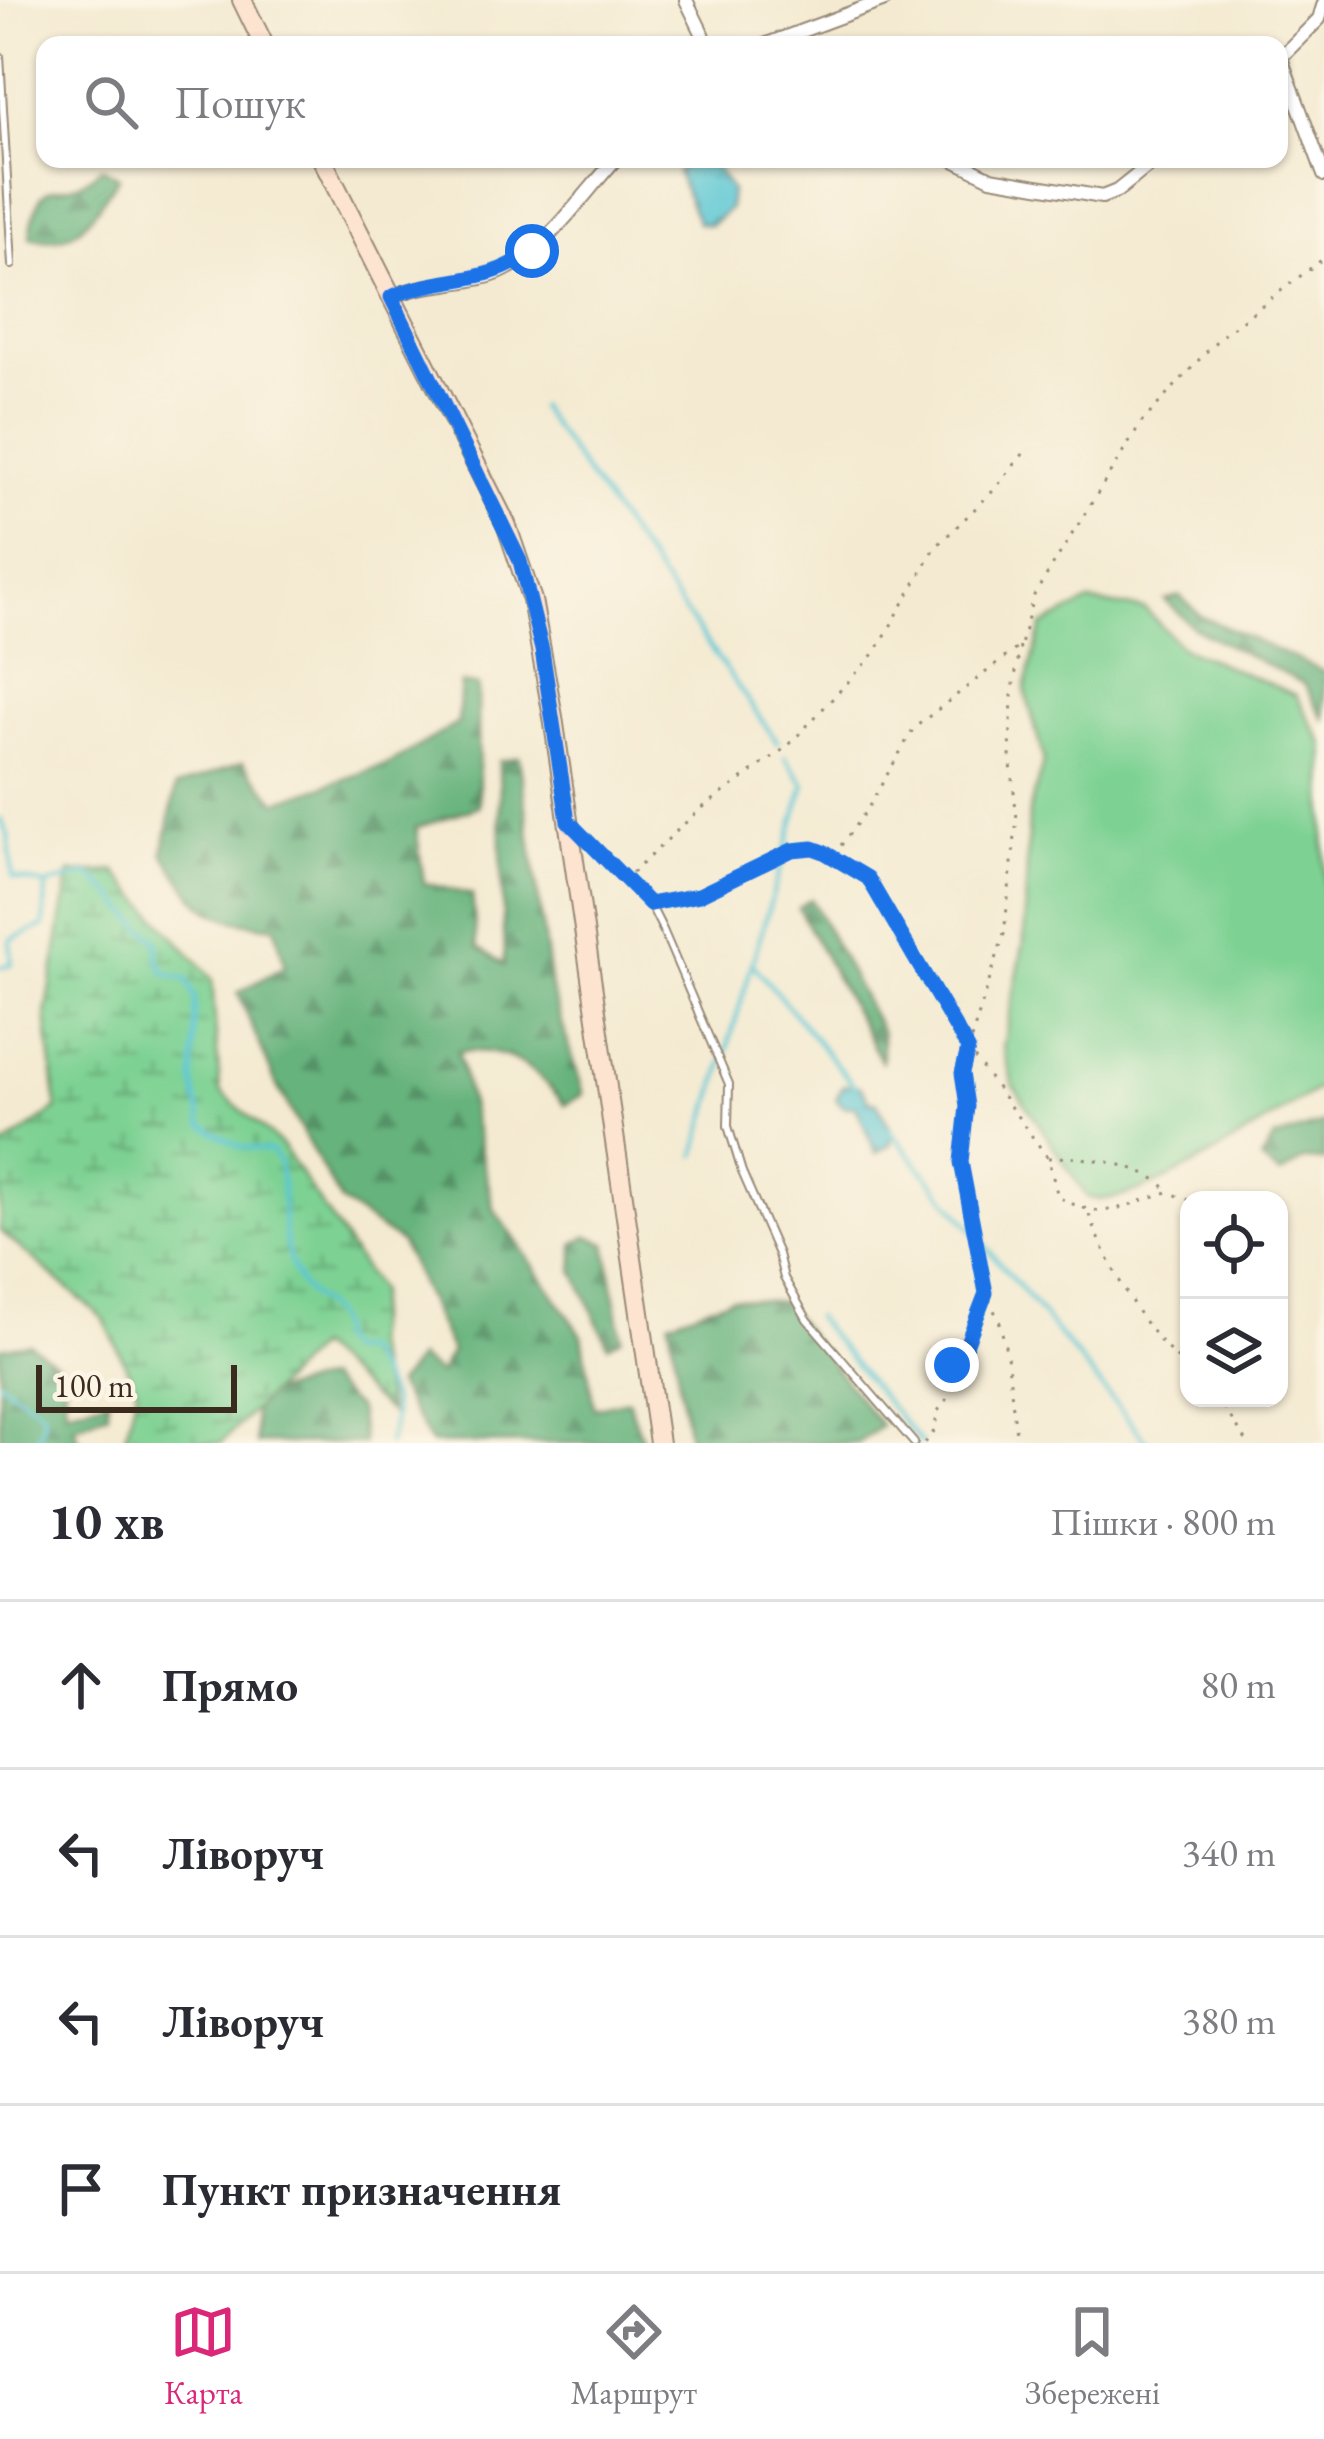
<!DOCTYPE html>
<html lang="uk">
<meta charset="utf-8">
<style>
body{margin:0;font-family:"EB Garamond",serif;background:#f2f2f3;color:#2b2b33}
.controls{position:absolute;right:36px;bottom:36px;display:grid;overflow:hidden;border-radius:24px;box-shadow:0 3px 9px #0004}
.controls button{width:108px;height:108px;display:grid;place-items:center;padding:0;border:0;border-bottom:3px solid #e1e1e2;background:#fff;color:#2b2b33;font:60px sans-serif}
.scale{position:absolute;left:36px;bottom:30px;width:201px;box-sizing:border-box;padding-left:12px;border:6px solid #3b2a1e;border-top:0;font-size:33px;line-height:42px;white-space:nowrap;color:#3b2a1e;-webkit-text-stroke:9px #fcf5e5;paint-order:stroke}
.stop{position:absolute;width:36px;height:36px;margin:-27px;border:9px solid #1a73e8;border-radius:50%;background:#fff}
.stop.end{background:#1a73e8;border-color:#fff;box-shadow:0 3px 12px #0008}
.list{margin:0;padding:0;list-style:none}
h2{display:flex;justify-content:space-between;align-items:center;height:156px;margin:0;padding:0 48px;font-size:51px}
h2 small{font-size:39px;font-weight:400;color:#7c7c81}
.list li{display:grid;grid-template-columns:78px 1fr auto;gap:36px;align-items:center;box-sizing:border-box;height:168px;padding:0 48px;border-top:3px solid #e1e1e2}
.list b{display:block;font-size:45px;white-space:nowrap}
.list em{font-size:39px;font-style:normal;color:#7c7c81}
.icon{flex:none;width:66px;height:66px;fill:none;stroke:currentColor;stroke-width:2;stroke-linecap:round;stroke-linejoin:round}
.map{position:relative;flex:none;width:1324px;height:1443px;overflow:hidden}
.search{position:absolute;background:#fff;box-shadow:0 3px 9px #0004;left:36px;right:36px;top:36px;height:132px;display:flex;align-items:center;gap:30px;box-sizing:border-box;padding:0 42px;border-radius:24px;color:#7c7c81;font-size:45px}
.sheet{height:828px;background:#fff}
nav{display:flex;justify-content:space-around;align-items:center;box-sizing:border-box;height:168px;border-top:3px solid #e1e1e2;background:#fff;font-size:33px;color:#7c7c81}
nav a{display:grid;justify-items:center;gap:6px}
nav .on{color:#db2777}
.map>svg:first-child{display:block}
.grass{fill:#7dd193;stroke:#5c7e58;stroke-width:3}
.forest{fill:url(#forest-firs);stroke:#506e4e;stroke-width:3}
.wetland{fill:url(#wetland-marsh);stroke:#5c7e58;stroke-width:3}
.water{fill:url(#water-ripples);stroke:#4c7879;stroke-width:3}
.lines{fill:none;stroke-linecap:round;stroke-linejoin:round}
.stream{stroke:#5cc7d4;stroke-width:4.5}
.lane-casing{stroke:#988a78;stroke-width:10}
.street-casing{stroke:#988a78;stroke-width:16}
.secondary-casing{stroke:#988a78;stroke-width:22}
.path{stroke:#988a78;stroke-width:3;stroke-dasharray:3 9;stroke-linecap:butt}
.lane{stroke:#fff;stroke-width:6}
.street{stroke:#fff;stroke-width:12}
.secondary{stroke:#fde4d0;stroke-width:18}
.route{stroke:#1a73e8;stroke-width:15}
</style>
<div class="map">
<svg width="1324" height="1443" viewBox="0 0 1324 1443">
<defs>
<pattern id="forest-firs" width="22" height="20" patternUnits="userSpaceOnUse" patternTransform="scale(3)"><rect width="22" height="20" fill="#66b37d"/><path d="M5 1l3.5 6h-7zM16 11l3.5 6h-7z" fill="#559266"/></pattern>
<pattern id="wetland-marsh" width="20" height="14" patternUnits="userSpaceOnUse" patternTransform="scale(3)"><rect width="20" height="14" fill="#7dd193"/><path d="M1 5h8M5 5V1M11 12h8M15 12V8" fill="none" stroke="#68aa77"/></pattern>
<pattern id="water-ripples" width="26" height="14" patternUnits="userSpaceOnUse" patternTransform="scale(3)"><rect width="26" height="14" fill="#5cc7d4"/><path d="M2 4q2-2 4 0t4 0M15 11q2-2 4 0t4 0" fill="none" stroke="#4da2ab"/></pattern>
</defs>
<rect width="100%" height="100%" fill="#fcf5e5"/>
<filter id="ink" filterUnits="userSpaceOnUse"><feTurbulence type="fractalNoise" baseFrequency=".00833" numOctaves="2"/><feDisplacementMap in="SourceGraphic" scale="24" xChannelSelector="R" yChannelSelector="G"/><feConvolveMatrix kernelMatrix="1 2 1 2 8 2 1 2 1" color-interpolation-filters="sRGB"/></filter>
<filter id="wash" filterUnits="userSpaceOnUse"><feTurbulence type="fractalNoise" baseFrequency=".004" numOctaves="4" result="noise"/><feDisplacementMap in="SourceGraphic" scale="48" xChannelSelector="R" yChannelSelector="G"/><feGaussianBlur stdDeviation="2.7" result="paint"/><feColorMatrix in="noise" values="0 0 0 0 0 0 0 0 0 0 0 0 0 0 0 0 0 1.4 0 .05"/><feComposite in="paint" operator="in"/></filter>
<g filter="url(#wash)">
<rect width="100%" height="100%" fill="#f4ead1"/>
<!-- grass -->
<path class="grass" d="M1089,602L1145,609L1181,647L1296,695L1324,745V1085C1278,1113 1133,1216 1087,1197L1013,1085L1003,1047L1024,941L1029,811L1044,760L1025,689L1042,626Z"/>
<!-- forest -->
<path class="forest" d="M101,167L119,177C92,212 80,250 30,237C40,159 64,209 101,167Z
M1180,596L1201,616L1324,672V719L1304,684L1194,628L1165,600Z
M461,683L478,686L479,806L416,828L424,883L472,895L477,947L504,965L499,761L519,757L551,989L584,1094L565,1105C536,1068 508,1046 458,1052L494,1209L582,1335L594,1408L628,1400L644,1443H431L396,1385L418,1358L439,1374L451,1351L401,1243L341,1202L277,1086L238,993L285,966L275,927C201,918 205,912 163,853L176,787L243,762L277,802L389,764L458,723Z
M811,899L882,1033V1063L798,908Z
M1324,1123V1161L1303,1160L1280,1175L1261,1160L1274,1139Z
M588,1236L606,1243L622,1338L608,1345L574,1270V1244Z
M731,1298L783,1302L881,1426L858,1443H689L669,1321Z
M29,1343L63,1367L66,1410L108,1399V1412L74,1427L81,1443H0V1348Z
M326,1379L358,1410L363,1443H256L254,1410L270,1393Z"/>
<!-- wetland -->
<path class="wetland" d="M115,871L212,978L220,1091L282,1146L378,1291L371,1342L389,1412L316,1347L221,1443H124L137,1389L104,1319L0,1231V1149L57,1109L46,1015L70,873Z"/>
<!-- water -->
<path class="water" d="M693,159L713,163L731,191L729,209L710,225L698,223L677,172Z
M853,1085L861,1087L869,1100L877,1103L892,1132L891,1144L876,1153L856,1106L843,1107L836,1099L843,1086Z"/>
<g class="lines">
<!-- stream -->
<path class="stream" d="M539,407L778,743
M0,819L8,835L13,878L46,885L87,874C116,891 129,920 157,940L159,962L166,974L186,979L195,998L193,1080L202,1125L240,1147L271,1151L279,1162C287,1203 277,1243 299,1282C313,1306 342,1307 337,1340L347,1351L363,1350C383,1382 404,1405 388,1443
M752,963L856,1088
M0,967L12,964L10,940L44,926L46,887
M890,1130L1148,1443
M696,1155L805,784L785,757
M815,1317L921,1443
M0,1382L40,1410L45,1418L35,1443"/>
</g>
</g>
<g filter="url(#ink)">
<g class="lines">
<!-- lane casing -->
<g class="lane-casing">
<path id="lane" d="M0,56L12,265
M573,826L650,904L663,930L729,1084L728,1126L742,1172L778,1254L784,1278L807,1319L914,1443"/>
</g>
<!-- street casing -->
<g class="street-casing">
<path id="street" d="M686,0L708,45
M764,45L885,0
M1281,58L1324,175
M1279,59L1319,19L1324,3
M952,159L991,178L1102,197L1117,191L1157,159
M391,297C424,282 459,286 493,275C539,260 583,194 616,159"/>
</g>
<!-- secondary casing -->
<g class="secondary-casing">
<path id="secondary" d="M242,0L264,45
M322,159L506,524L532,600L553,717L659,1443"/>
</g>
<!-- path -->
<path class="path" d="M1020,647L1012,696L1010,755L1017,819L1004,934L968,1049L1048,1158L1058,1197C1106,1223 1119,1206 1168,1192L1189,1200
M834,855L868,808L914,728L1021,645L1033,597L1142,422L1219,338L1324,258
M632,873L698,811L788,746L875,653L935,548L994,490L1028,448
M657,902L699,895L792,850L813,848L824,852L868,877L968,1049L962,1073L967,1106L961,1162L972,1203V1236L986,1293L1000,1323L1007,1355L1017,1443
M1048,1158C1079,1154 1150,1165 1167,1190
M1089,1215C1113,1272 1140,1329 1189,1369
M1279,1245L1286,1264
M1217,1398L1248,1443
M925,1443L935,1430L937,1412L946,1401L952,1365L965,1349L986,1293"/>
<!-- lane -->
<use href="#lane" class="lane"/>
<!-- street -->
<use href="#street" class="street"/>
<!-- secondary -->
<use href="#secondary" class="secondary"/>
</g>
</g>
<g class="lines" filter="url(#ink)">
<!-- route -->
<path class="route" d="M532,251C486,287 441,275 391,297L520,561L542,650L568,821L650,904L699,895L792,850L813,848L824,852L868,878L968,1049L962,1073L967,1106L961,1162L986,1293L965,1348L952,1365"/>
</g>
</svg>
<div class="controls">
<button><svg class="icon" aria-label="locate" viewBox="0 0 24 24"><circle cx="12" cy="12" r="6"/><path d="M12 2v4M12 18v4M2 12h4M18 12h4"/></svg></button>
<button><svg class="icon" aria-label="layers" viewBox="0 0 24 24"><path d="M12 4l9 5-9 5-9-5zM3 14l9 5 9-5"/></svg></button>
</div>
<div class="scale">100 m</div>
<div class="stop" style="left:532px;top:251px"></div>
<div class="stop end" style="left:952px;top:1365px"></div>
<div class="search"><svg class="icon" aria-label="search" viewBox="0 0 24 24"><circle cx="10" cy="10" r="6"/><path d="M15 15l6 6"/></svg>Пошук</div>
</div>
<section class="sheet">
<h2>10 хв<small>Пішки · 800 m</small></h2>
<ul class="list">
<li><svg class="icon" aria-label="ahead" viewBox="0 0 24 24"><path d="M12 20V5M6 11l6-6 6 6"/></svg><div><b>Прямо</b></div><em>80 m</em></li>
<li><svg class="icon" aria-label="left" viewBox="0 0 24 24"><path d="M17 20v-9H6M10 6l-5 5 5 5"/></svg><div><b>Ліворуч</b></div><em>340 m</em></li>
<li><svg class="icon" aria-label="left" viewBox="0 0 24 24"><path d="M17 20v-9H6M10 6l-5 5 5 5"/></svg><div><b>Ліворуч</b></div><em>380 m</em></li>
<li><svg class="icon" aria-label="arrive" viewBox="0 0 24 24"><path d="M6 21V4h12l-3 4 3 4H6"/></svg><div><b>Пункт призначення</b></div></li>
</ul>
</section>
<nav>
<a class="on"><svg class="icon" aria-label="map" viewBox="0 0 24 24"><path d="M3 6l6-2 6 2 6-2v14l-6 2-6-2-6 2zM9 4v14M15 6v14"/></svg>Карта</a>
<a><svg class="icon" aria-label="directions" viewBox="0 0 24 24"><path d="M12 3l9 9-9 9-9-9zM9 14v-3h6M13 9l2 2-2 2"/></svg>Маршрут</a>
<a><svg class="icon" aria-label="saved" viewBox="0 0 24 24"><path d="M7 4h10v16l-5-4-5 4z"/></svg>Збережені</a>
</nav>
